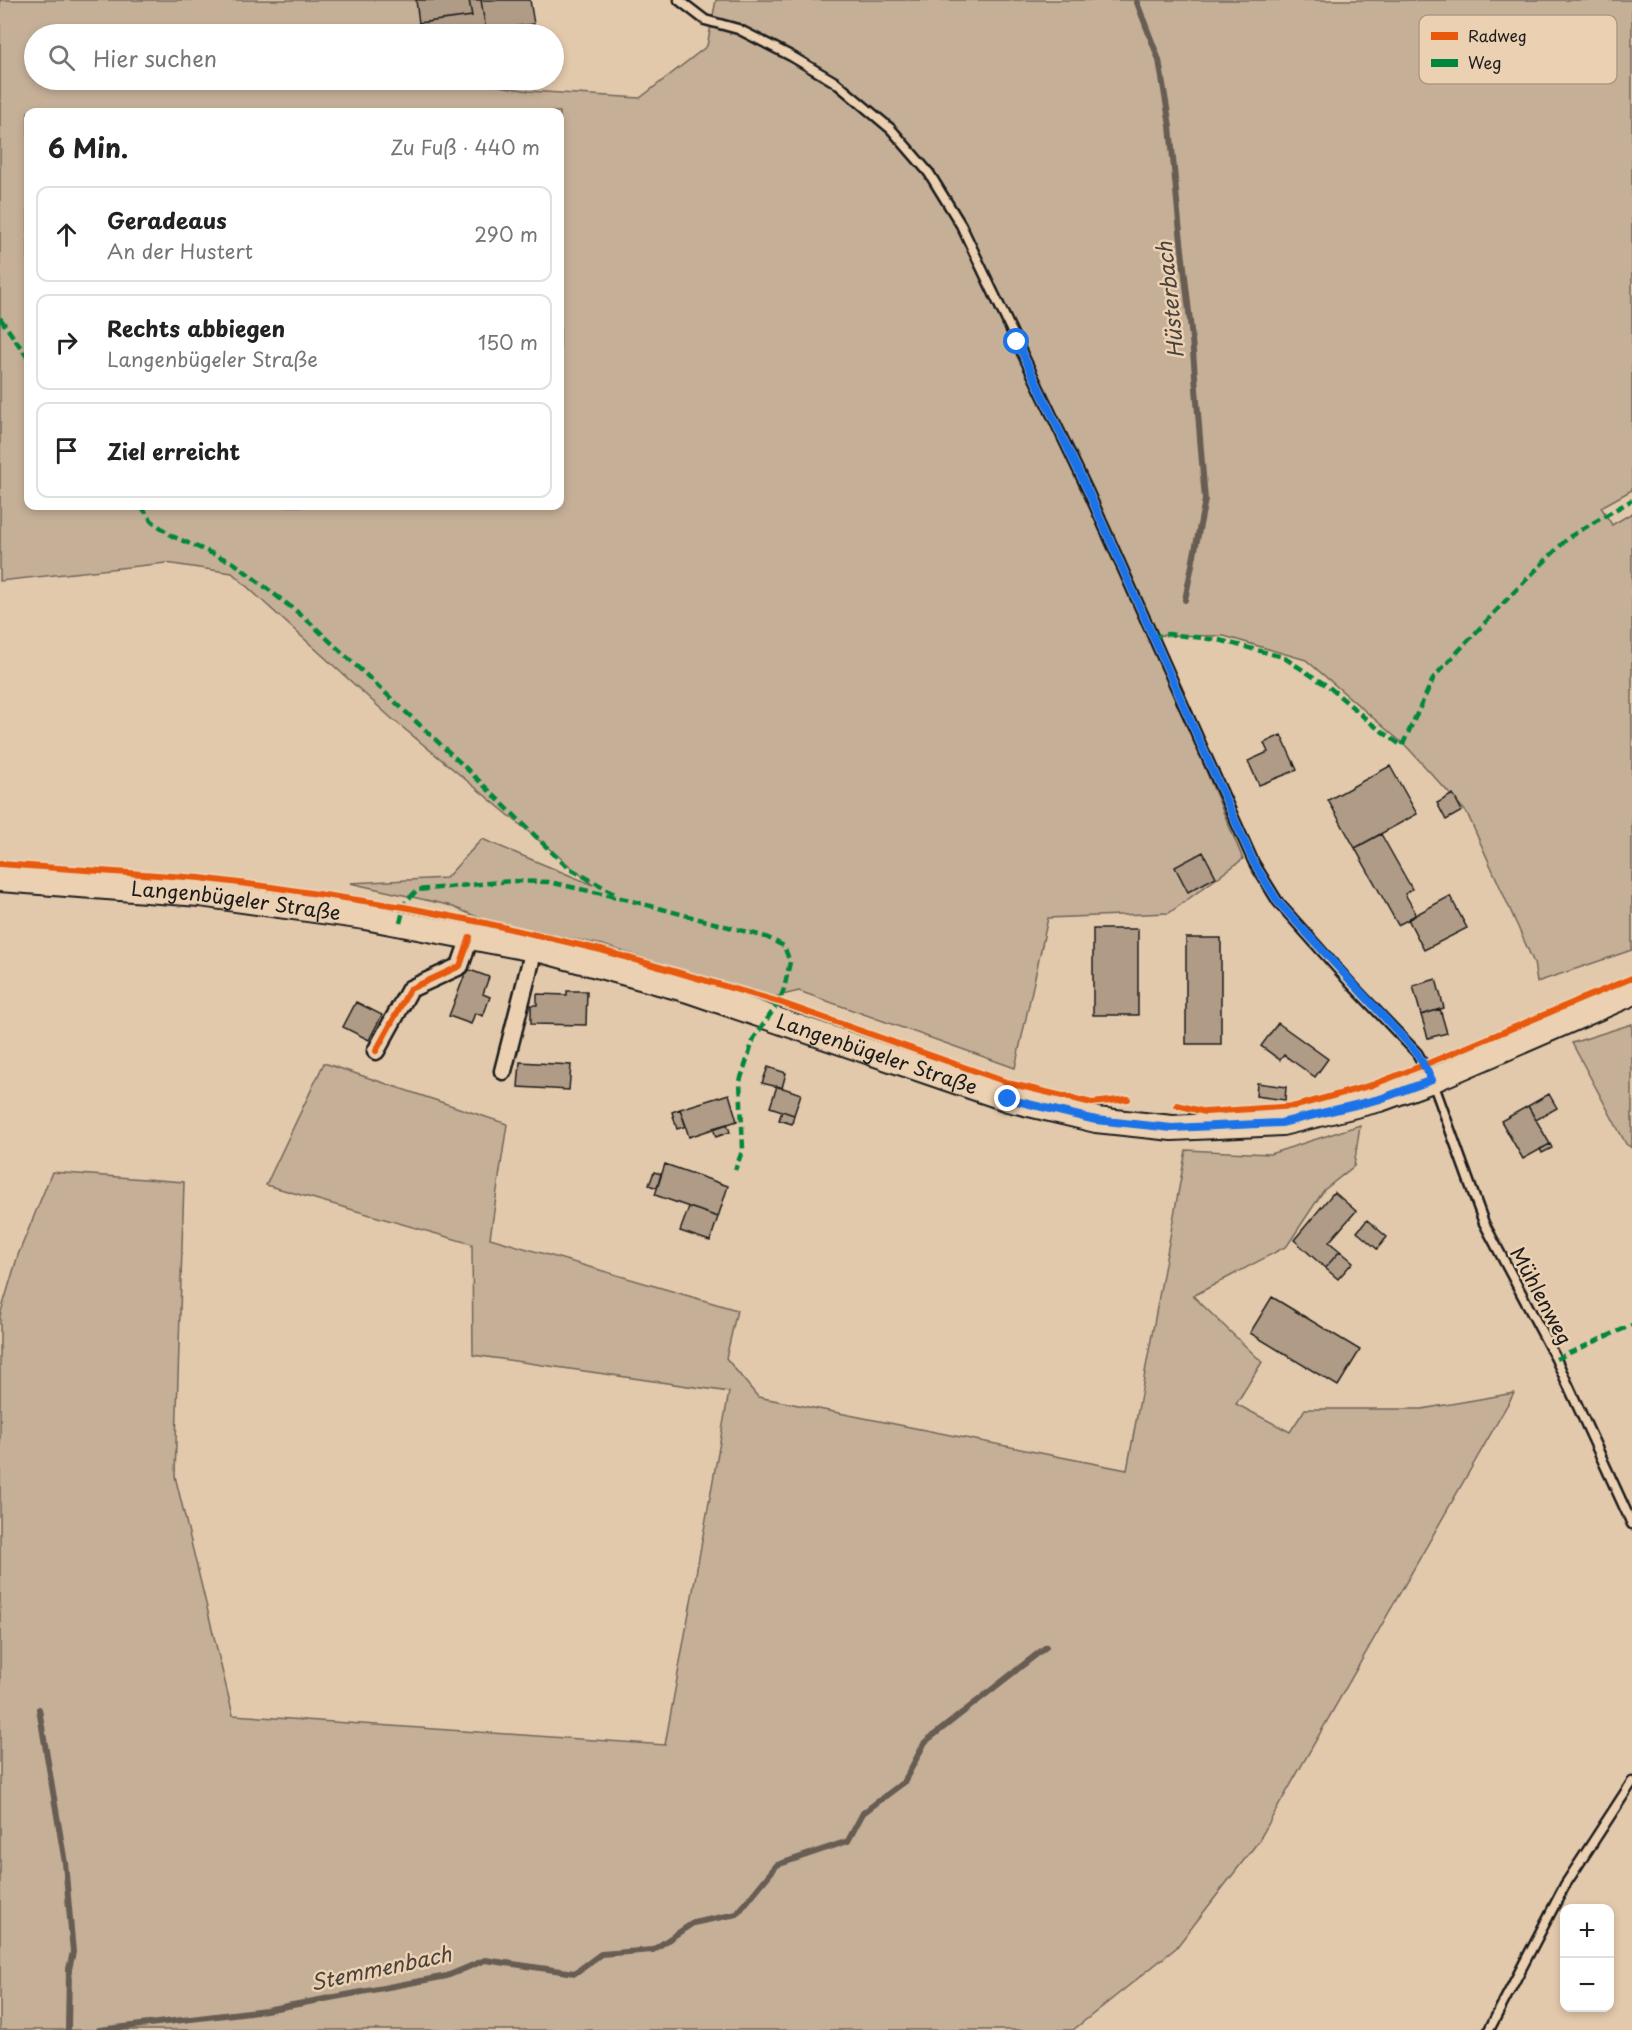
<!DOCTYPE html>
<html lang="de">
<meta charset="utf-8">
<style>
body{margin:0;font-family:"Playpen Sans",sans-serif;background:#f2f2f2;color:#222}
.controls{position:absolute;right:18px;bottom:18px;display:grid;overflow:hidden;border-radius:12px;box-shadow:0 3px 9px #0003}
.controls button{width:54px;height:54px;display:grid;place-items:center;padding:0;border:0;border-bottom:2px solid #e0e0e0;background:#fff;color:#222;font:30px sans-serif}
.stop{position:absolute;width:18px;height:18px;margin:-14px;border:4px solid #1a73e8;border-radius:50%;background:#fff}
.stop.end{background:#1a73e8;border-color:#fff;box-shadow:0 2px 6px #0008}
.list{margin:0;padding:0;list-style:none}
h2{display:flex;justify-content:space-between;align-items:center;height:78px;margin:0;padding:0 24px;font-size:26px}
h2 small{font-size:20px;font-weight:400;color:#767676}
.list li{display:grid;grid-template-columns:39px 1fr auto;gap:18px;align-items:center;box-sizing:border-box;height:96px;margin:0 12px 12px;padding:0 12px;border:2px solid #e0e0e0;border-radius:12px}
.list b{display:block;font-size:22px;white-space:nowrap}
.list p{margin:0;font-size:20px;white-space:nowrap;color:#767676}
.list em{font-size:20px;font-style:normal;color:#767676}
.icon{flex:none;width:33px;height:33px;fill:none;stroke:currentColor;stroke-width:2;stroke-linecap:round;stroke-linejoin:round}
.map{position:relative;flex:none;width:1632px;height:2030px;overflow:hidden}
.search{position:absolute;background:#fff;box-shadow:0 3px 9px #0003;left:24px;top:24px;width:540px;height:66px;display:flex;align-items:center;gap:15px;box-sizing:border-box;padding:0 21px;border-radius:33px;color:#767676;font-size:22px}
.panel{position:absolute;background:#fff;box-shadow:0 3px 9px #0003;left:24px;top:108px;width:540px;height:402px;border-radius:12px}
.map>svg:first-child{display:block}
.green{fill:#c5af97;stroke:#70665a;stroke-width:1.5;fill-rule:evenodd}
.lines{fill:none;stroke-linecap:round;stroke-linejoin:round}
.stream{stroke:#675d53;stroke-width:6}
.building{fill:#af9b86;stroke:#1c1c1c;stroke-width:1.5}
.lane-casing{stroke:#1c1c1c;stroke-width:13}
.street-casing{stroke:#1c1c1c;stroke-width:21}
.secondary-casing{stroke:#1c1c1c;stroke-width:28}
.lane{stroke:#ebd0b2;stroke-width:8}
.street{stroke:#ebd0b2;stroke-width:16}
.secondary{stroke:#ebd0b2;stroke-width:24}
.quiet{stroke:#00873e;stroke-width:4.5;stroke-dasharray:9 4.5;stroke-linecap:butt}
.cycleway-casing{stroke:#ebd0b2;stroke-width:10}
.cycleway{stroke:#e8590c;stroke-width:6}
.route{stroke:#1a73e8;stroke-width:8}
.labels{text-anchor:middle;stroke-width:5;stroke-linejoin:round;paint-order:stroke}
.street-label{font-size:20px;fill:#1c1c1c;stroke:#ebd0b2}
.water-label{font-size:21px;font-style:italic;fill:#48423c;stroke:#ebd0b2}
.key{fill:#ebd0b2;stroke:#ad9a85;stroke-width:1.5}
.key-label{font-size:16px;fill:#1c1c1c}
</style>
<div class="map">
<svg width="1632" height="2030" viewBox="0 0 1632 2030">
<rect width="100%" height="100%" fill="#e3c9ac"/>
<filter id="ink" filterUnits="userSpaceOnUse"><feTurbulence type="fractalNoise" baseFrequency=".0167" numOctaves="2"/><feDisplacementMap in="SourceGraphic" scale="12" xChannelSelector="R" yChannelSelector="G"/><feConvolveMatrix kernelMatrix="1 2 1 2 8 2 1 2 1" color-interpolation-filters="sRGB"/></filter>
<g filter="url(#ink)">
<!-- green -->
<path class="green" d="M0,0H417L427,34H34V80H464L529,91L640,98L707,46L716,0H1632V490L1601,507L1612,525L1632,513V950L1537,982L1534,963L1467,813L1408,748L1306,660L1224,636L1149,635L1243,859L1169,913L1048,918L1015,1068L799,991L774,997L739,989L603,945L490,922L448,905L350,883L446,878L482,839L593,885L390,717L232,573L166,563L0,581ZM28,112H560V506H28Z
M1632,1024V1148L1626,1144L1572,1043Z
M324,1063L507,1124L490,1238L737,1310L726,1358L758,1397L1127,1470L1186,1150L1270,1154L1360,1125L1354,1166L1324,1190L1287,1246L1193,1296L1262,1362L1236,1404L1290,1432L1305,1409H1422L1514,1393L1258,1842L1176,1948L1073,2030H0V1315L18,1255L52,1172L184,1182L175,1476L233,1715L665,1745L729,1392L473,1355L472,1244L266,1185Z"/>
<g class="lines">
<!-- stream -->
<path class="stream" d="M1136,0L1159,60L1170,126L1179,223L1192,339L1205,500L1185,600
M39,1709L65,1863L73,1952L69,1969L68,2030
M99,2030L266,2010L447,1976L485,1960L575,1973L601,1954L653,1950L693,1923L737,1914L777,1865L848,1841L863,1813L904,1782L925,1742L1046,1647"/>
</g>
<!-- building -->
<path class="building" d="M416,0H469L472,16L419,23Z
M469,0H481L486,31L463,34H421L419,23L472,16Z
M481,0H530L534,24L486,31Z
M1281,735L1297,770L1259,785L1248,761L1268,752L1264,743Z
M1390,766L1417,814L1355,848L1328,800Z
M1453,794L1462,811L1446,820L1437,803Z
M1381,834L1412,889L1405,894L1414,910L1415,916L1398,925L1355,848Z
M1203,852L1216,877L1188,892L1175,867Z
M1450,896L1467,928L1424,950L1408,919Z
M1093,929H1138V1015H1093Z
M1186,938H1221V1044H1186Z
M467,969L489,977L483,994L490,997L483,1016L475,1013L471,1024L449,1016Z
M1436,979L1444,1008L1421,1015L1413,986Z
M567,991H587L586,1025L531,1024V1005H537V994L567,995Z
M356,1002L382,1015L369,1040L343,1027Z
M1440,1009L1447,1033L1428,1038L1421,1015Z
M1278,1023L1328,1059L1315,1077L1284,1055L1280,1060L1261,1046Z
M520,1062L571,1065L569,1090L518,1087Z
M768,1067L786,1073L782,1088L762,1083Z
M1257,1083L1286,1087L1285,1100L1256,1096Z
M777,1086L801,1094L794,1115L770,1107Z
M729,1094L737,1121L689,1137L680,1109Z
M1549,1094L1557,1108L1536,1120L1528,1106Z
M1528,1106L1550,1144L1523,1159L1501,1121Z
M680,1109L686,1126L677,1129L672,1112Z
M782,1111L794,1115L792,1124L779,1120Z
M727,1124L730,1132L716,1137L713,1128Z
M1550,1144L1552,1148L1542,1153L1540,1149Z
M665,1164L728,1186L718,1217L655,1195Z
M654,1172L661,1174L657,1188L649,1185Z
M1334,1192L1356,1211L1329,1242L1340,1251L1325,1268L1294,1240Z
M689,1207L718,1217L710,1241L680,1231Z
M1367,1220L1387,1237L1377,1249L1357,1232Z
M1340,1251L1353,1262L1338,1279L1325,1268Z
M1272,1297L1360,1350L1338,1386L1250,1333Z"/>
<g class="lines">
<!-- lane casing -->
<g class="lane-casing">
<path id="lane" d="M679,0L705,20L738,29L791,56L835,82L891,129L929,173L961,225L1088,491L1254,863L1278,902L1352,985L1417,1053L1432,1080L1484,1223L1556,1359L1632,1524
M1489,2030L1565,1885L1632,1782"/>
</g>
<!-- street casing -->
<g class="street-casing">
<path id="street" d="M376,1051L410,989L460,966L470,937
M503,1071L534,949"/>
</g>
<!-- secondary casing -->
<g class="secondary-casing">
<g id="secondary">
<path id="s1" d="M0,879L200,894L365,917L545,951L688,990L1008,1099L1096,1120L1172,1128L1282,1123L1380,1099L1432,1080L1632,993"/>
</g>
</g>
<!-- lane -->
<use href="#lane" class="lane"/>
<!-- street -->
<use href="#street" class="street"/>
<!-- secondary -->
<use href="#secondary" class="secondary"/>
<!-- quiet -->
<path class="quiet" d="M0,318L28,358
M141,506L152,521L172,536L234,563L305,618L467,769L567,867L614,893
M1152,637L1168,634L1219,640L1283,657L1329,687L1372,724L1402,746L1434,677L1511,595L1569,537L1632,500
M400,923L405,903L417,890L511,881L549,882L625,899L766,937L784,946L790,962L784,989L779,1002L754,1038L740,1081L743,1149L735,1170
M1556,1359L1632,1325"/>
<!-- cycleway casing -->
<g class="cycleway-casing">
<path id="cycleway" d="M0,864L200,878L271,887L404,907L485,923L601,950L779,1002L1012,1084L1092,1103L1128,1099
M376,1051L410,989L460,966L470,937
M1177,1105L1205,1112L1296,1106L1372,1085L1424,1065L1632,978"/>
</g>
<!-- cycleway -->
<use href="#cycleway" class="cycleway"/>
</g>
</g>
<g class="lines" filter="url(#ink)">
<!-- route -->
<path class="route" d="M1008,1099L1096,1120L1172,1128L1281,1123L1380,1099L1432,1080L1417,1053L1278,902L1254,863L1088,491L1017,342"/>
</g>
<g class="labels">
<!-- street labels -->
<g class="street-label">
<text dy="7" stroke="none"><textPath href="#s1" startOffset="237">Langenbügeler Straße</textPath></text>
<text dy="7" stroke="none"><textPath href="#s1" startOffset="898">Langenbügeler Straße</textPath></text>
<text transform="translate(1541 1296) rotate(62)" y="7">Mühlenweg</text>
</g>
<!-- water labels -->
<g class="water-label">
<text transform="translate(1171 300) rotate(-96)" y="7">Hüsterbach</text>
<text transform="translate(381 1969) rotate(-12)" y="7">Stemmenbach</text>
</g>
</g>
<!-- legend -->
<rect x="1419" y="15" width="198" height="69" rx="9" class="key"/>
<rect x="1431" y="32" width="27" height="8" fill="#e8590c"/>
<rect x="1431" y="59" width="27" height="8" fill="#00873e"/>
<g class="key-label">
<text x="1468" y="42">Radweg</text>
<text x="1468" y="69">Weg</text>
</g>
</svg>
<div class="controls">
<button>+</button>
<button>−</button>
</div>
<div class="stop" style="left:1017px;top:342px"></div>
<div class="stop end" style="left:1008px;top:1099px"></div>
<div class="search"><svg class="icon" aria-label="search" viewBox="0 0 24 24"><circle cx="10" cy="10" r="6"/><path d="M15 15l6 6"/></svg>Hier suchen</div>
<section class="panel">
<h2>6 Min.<small>Zu Fuß · 440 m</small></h2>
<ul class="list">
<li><svg class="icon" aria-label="ahead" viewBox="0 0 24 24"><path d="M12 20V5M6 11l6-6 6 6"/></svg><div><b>Geradeaus</b><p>An der Hustert</p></div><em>290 m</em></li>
<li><svg class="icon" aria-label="right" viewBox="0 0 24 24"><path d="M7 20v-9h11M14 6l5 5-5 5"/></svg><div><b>Rechts abbiegen</b><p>Langenbügeler Straße</p></div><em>150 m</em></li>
<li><svg class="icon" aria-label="arrive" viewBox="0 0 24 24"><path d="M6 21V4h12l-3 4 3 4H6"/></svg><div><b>Ziel erreicht</b></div></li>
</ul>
</section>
</div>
